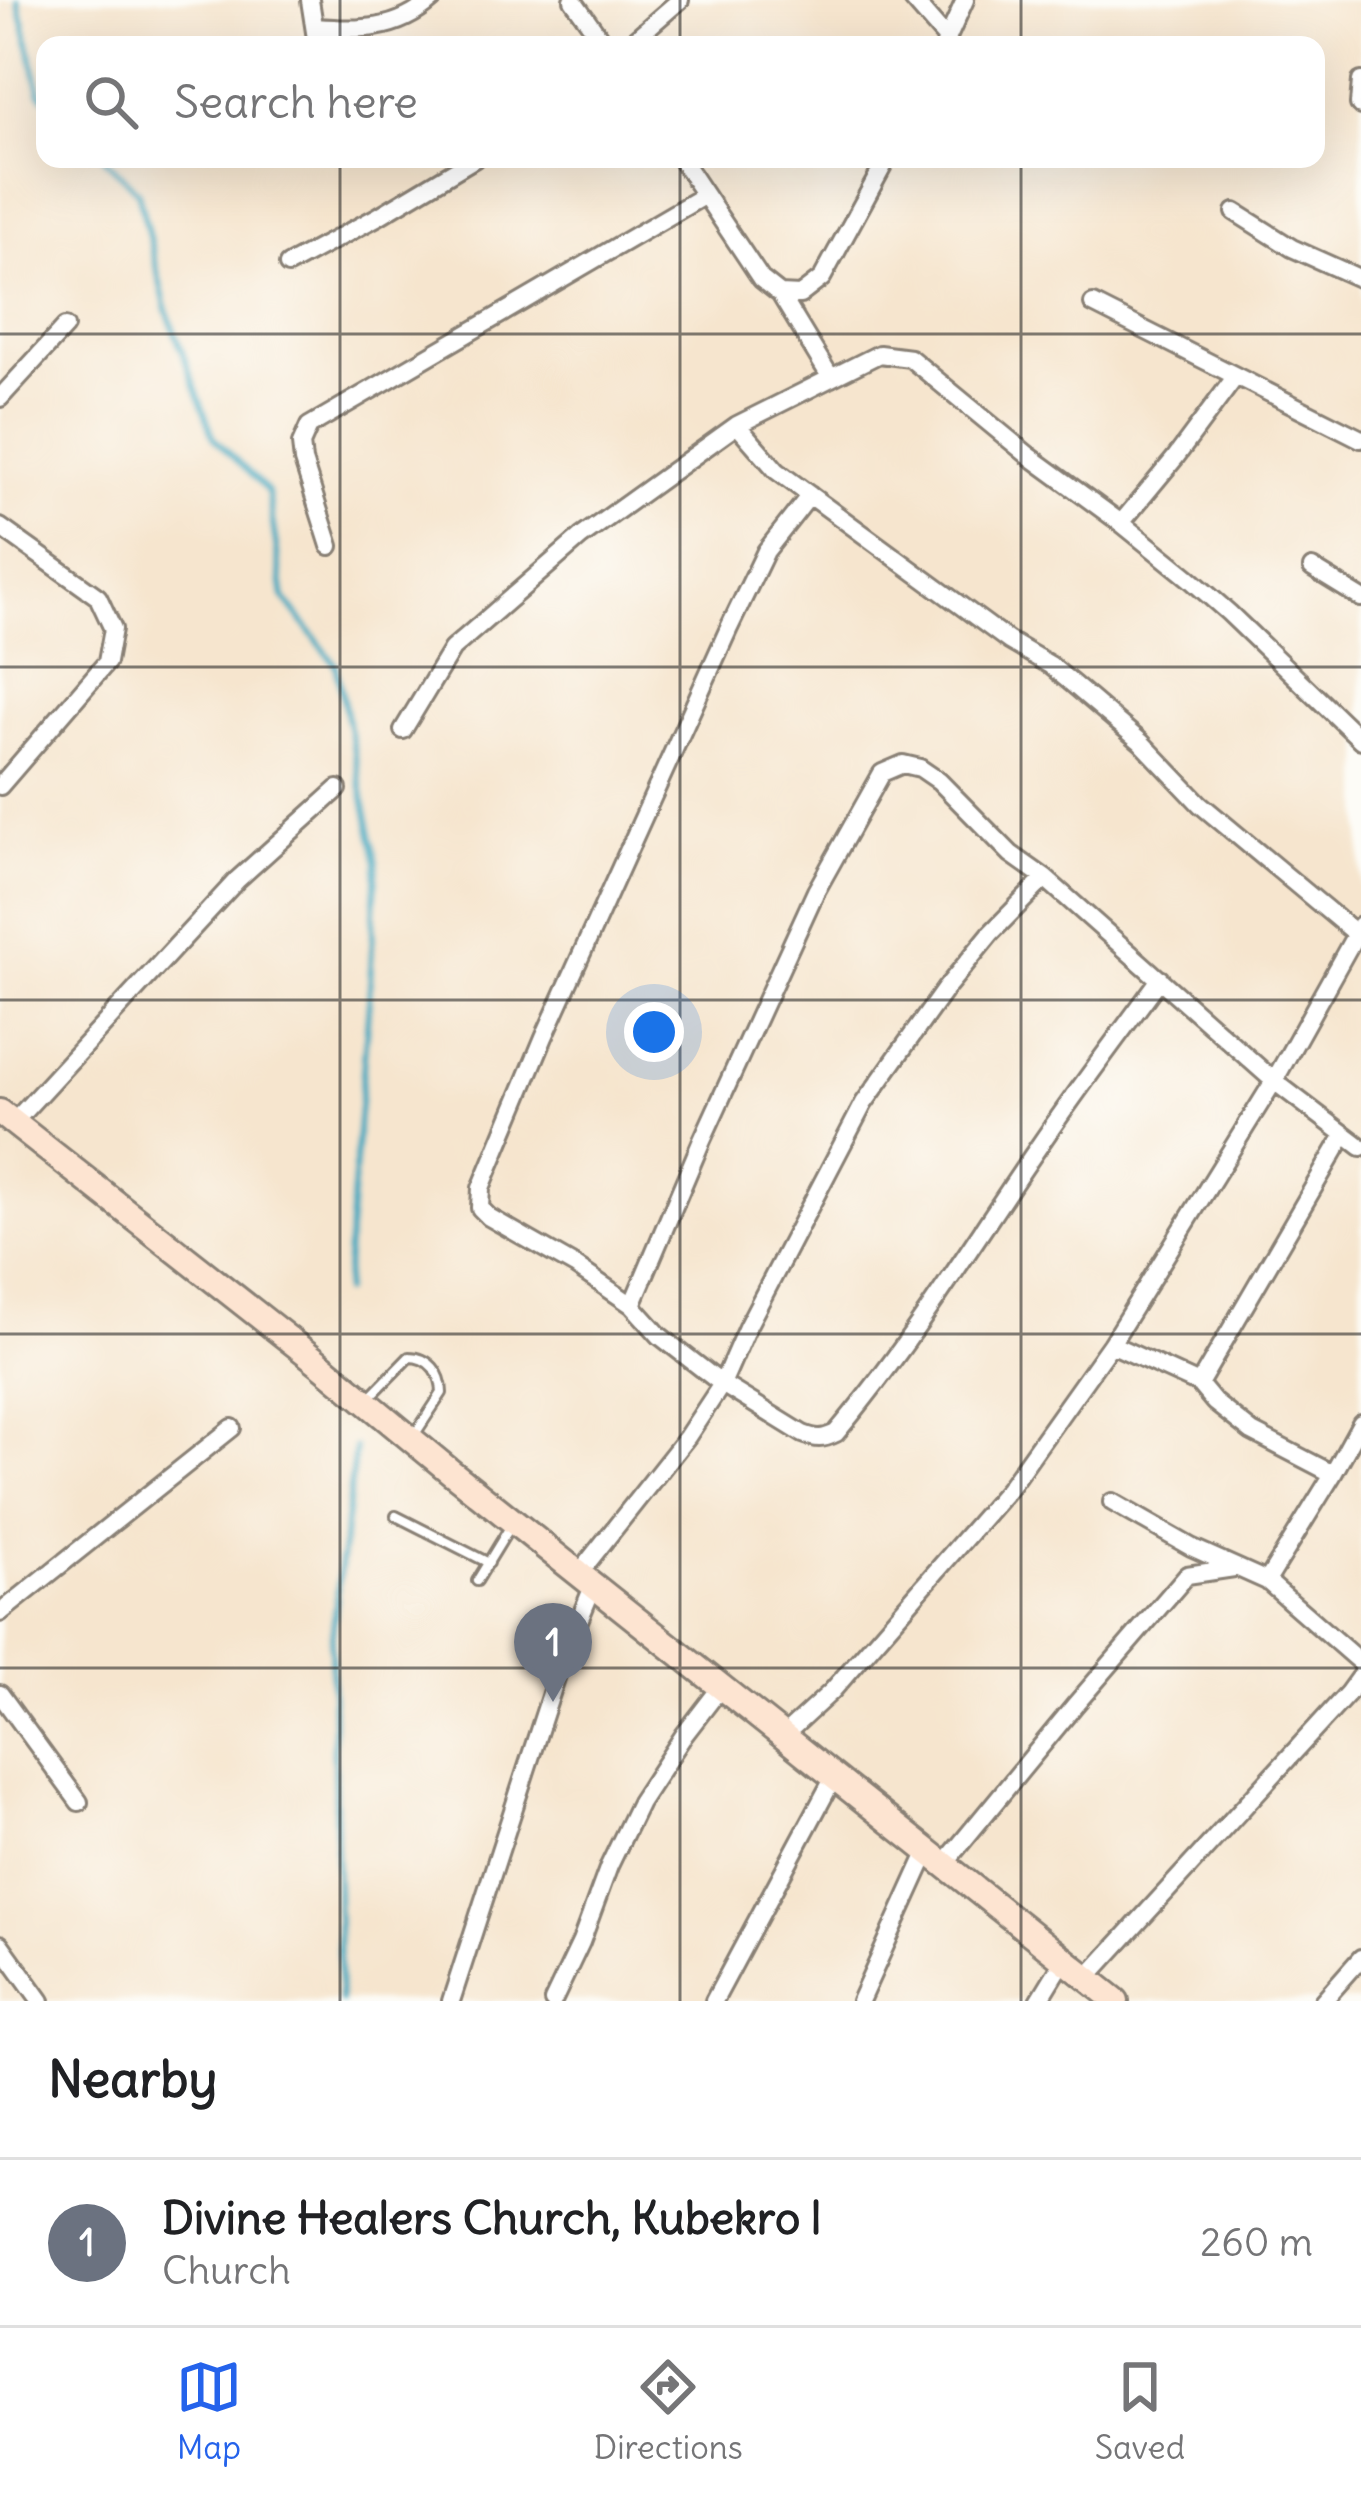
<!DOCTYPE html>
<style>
body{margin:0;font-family:Delius,sans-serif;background:#f2f2f2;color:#202124}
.you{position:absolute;left:654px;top:1032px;width:42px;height:42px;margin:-30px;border:9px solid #fff;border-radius:50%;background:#1a73e8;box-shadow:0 0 0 18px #1a73e833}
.badge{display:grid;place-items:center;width:78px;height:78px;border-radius:50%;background:#2563eb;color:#fff;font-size:39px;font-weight:700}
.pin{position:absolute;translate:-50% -99px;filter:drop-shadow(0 3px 6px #0008)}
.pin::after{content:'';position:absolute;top:63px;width:42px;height:36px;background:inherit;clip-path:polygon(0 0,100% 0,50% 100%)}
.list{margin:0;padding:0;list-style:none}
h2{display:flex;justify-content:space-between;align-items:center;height:156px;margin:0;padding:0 48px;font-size:51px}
h2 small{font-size:39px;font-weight:400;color:#757577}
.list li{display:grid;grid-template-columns:78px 1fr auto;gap:36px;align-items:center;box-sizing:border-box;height:168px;padding:0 48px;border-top:3px solid #e0e0e0}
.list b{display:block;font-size:45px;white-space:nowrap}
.list p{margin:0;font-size:39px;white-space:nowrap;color:#757577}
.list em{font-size:39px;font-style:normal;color:#757577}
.icon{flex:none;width:66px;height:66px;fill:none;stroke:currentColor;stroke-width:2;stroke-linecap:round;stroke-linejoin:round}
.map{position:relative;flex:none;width:1361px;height:2001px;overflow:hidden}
.search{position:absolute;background:#fff;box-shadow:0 12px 48px #0002;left:36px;right:36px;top:36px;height:132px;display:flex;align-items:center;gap:30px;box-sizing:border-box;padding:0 42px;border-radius:24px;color:#757577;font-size:45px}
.sheet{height:324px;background:#fff}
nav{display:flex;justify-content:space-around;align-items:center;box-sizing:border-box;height:168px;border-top:3px solid #e0e0e0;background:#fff;font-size:33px;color:#757577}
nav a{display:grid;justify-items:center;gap:6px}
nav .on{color:#2563eb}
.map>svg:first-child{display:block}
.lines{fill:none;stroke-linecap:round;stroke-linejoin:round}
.stream{stroke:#40a9c0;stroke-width:6}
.lane-casing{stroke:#898075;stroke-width:14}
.street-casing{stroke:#898075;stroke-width:22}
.secondary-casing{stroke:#898075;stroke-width:30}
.lane{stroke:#fff;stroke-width:8}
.street{stroke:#fff;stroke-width:16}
.secondary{stroke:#fde4d1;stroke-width:24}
.grid{fill:none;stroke:#1c1c1c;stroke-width:3;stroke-opacity:0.55}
</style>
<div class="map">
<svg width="1361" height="2001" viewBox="0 0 1361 2001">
<rect width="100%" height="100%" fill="#fdfcf7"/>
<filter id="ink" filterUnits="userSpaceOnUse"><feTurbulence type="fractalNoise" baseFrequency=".00833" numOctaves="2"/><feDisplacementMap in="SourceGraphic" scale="24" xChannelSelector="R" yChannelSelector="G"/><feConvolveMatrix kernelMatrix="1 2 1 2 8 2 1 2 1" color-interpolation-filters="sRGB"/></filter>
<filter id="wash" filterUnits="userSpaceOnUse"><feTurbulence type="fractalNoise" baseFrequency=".004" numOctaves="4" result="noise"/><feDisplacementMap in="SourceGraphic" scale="48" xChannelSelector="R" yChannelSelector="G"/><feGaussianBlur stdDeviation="2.7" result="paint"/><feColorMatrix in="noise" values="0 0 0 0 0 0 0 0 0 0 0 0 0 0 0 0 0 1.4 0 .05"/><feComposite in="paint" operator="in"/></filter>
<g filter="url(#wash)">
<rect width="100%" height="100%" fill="#f6e5ce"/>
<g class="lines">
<!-- stream -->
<path class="stream" d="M18,0L40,92L45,98
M105,159L138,192L167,311L214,438L268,492L284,598L336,665L377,862L369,1000L344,1292
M340,2001L331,1643L355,1448"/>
</g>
</g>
<g filter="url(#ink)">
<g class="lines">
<!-- lane casing -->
<g class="lane-casing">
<path id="lane" d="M371,1396L409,1357C429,1357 442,1373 442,1393L415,1434
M396,1516L489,1563
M477,1581L510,1527"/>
</g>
<!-- street casing -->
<g class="street-casing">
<path id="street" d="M310,0L317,45
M573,0L605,45
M913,0L947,39
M315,27C360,30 396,32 432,0
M945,44L965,0
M628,45L680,0
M1361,81L1359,104L1361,106
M681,159L761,279L780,294L800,295L822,278L887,159
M1235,212L1292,248L1361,279
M288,265L377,217L474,159
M780,294L831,378
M1093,304L1361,439
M0,398L65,327
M737,425L777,471L1009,641L1050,665L1074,685L1141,742L1200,804L1356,934
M810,495L766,551L729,628L544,1037L481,1188L480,1208L489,1217L575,1266L632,1305L660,1336L722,1384L803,1434C816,1439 822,1440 836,1433C911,1344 971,1245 1037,1149C1076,1091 1119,1035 1160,979
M1121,523L1175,458L1236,376
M0,527L98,597L113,629L107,662L0,786
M330,546L303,461L301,444L309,426L705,195
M1312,568L1361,598
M403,730L452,649L581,537L737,425L879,354L910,358L1028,455L1121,523L1189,578L1229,613L1361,740
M13,1123L237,880L338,789
M632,1305L702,1140L816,891L882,773L903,764L920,768L939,781L1011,854L1045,878L1274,1081L1361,1147
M1111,1344L1199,1384L1214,1402L1252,1432L1333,1474
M1199,1384L1344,1135
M1112,1502L1191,1547L1267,1581L1361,1663
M580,1572L687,1437L722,1384L747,1327L864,1103L946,988L991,933L1045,878
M1267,1581L1333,1474L1361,1423
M0,1613L232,1428
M0,1694L79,1802
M783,1736L832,1691L1008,1489L1111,1344L1274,1081L1361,925
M944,1864L1075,1705L1187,1575L1234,1568
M0,1944L41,2001
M1087,1978L1348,1693L1361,1675
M451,2001L558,1672L594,1584
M553,2001L581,1942L609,1866L640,1802L684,1735L721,1687
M714,2001L834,1777
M860,2001L928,1851
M1039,2001L1064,1960
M1323,2001L1361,1958"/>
</g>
<!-- secondary casing -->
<g class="secondary-casing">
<path id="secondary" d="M0,1112L319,1363L451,1472L1116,2001"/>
</g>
<!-- lane -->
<use href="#lane" class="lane"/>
<!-- street -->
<use href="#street" class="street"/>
<!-- secondary -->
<use href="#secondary" class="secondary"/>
</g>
</g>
<!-- grid -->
<path class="grid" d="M340,0V45M680,0V45M1021,0V45M340,159V2001M680,159V2001M1021,159V2001M0,334H1361M0,667H1361M0,1000H1361M0,1334H1361M0,1668H1361"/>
</svg>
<div class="you"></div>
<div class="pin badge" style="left:553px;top:1702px;background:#6b7280">1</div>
<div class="search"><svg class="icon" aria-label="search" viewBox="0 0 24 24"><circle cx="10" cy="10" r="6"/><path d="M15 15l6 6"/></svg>Search here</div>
</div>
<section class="sheet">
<h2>Nearby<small></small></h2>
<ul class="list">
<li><span class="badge" style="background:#6b7280">1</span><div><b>Divine Healers Church, Kubekro l</b><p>Church</p></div><em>260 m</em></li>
</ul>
</section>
<nav>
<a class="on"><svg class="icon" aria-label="map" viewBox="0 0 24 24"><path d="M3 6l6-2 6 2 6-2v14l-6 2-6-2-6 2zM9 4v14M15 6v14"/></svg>Map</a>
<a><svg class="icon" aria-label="directions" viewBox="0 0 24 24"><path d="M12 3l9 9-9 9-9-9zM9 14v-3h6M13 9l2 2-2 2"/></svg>Directions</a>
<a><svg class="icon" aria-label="saved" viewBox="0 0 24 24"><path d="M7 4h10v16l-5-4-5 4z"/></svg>Saved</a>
</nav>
